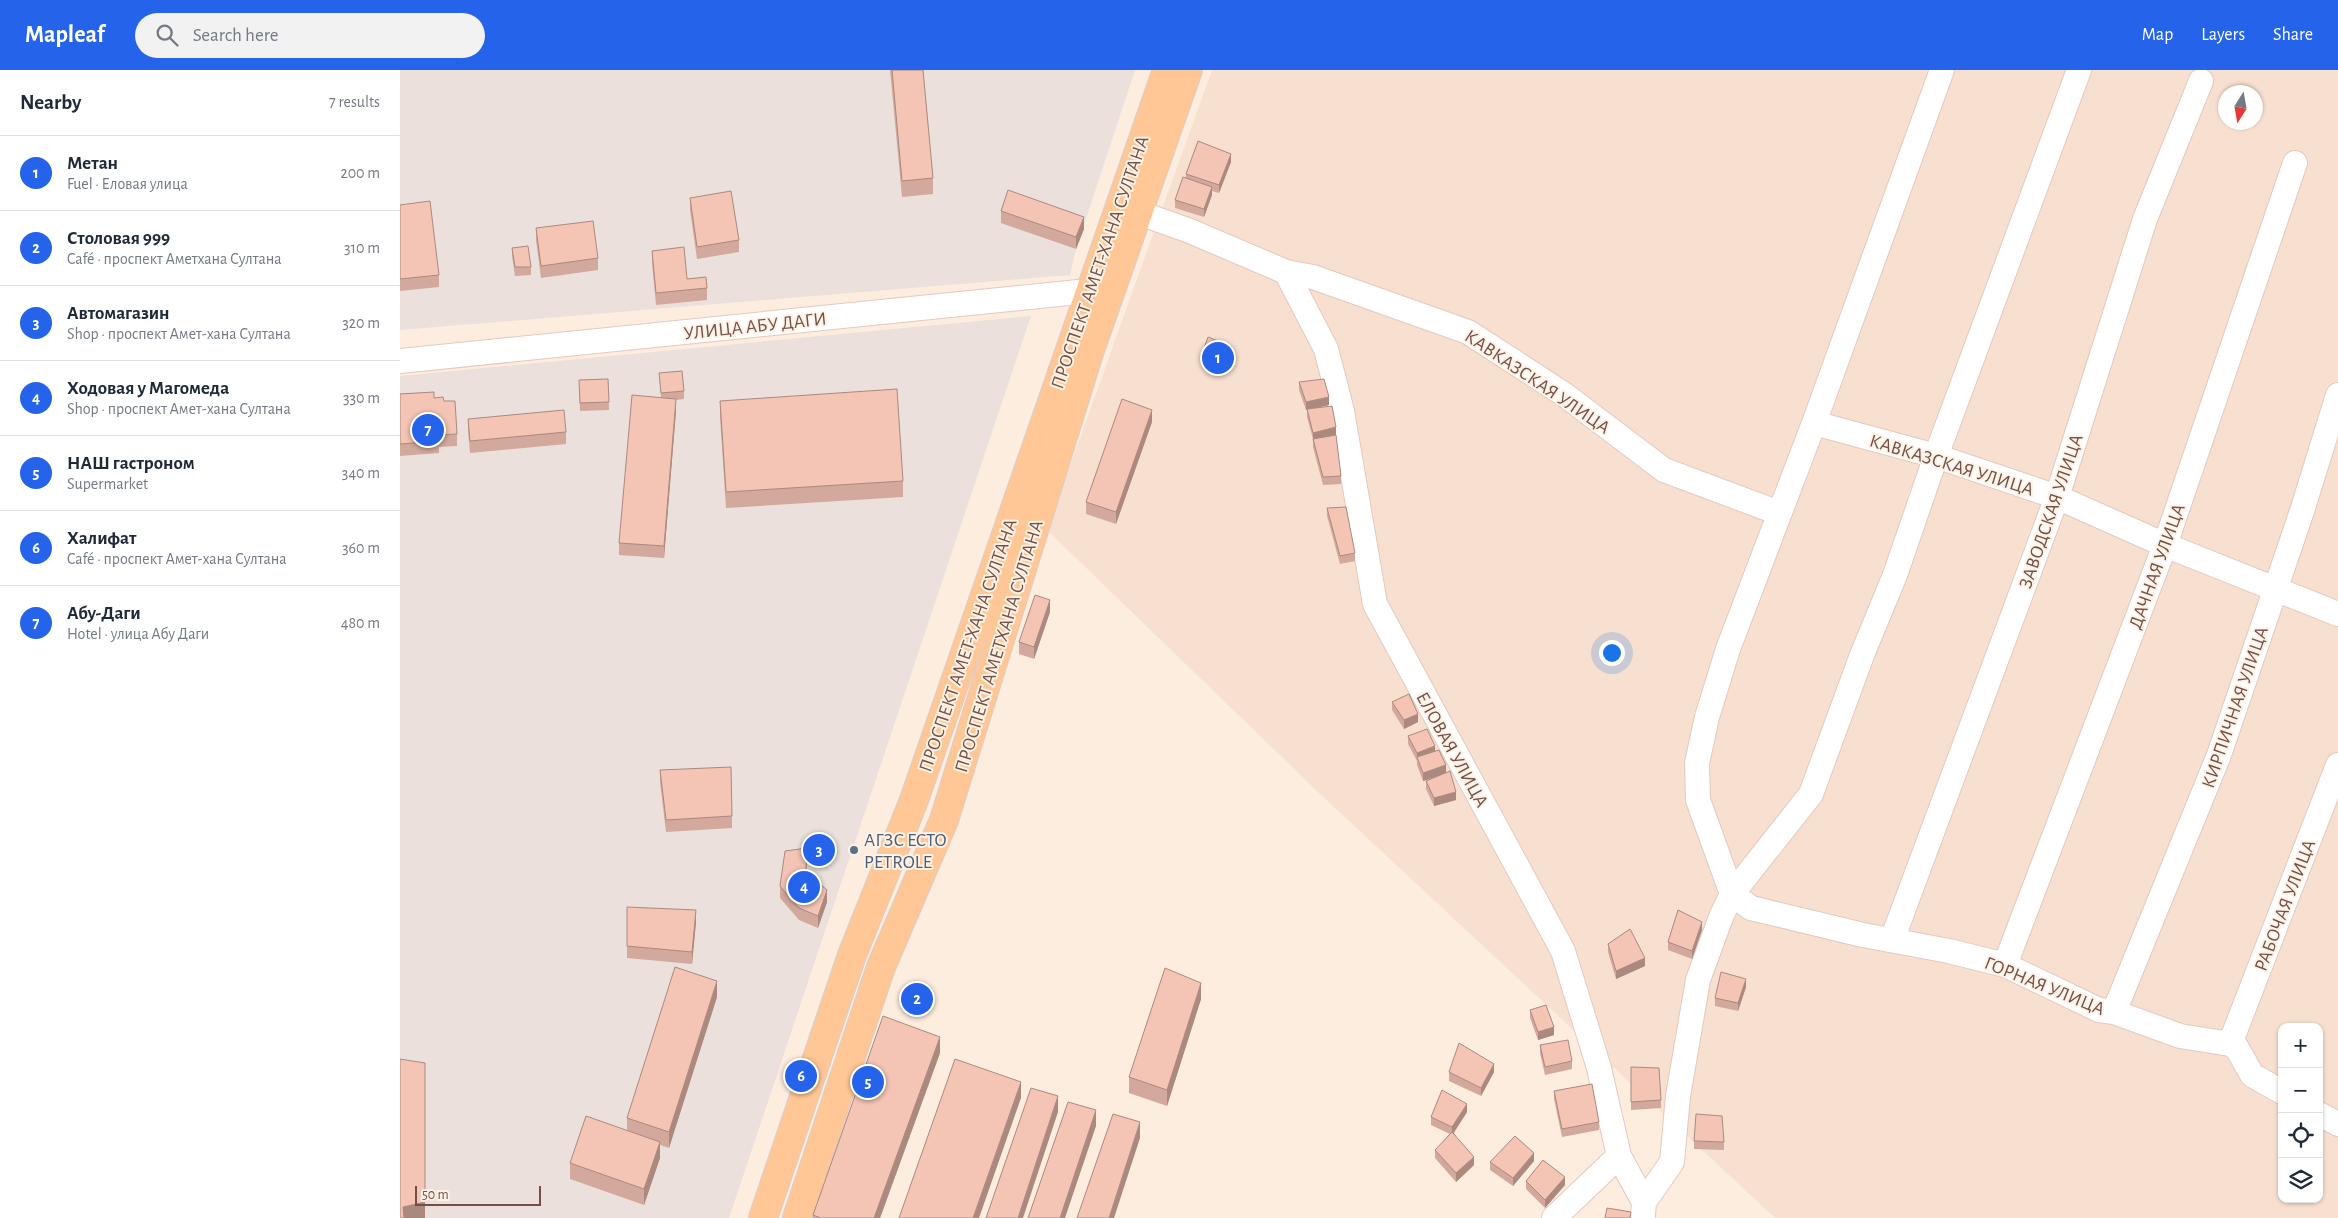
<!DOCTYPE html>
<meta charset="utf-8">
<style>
body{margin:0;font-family:"Alegreya Sans",sans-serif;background:#f2f2f3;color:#1f2937}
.controls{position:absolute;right:15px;bottom:15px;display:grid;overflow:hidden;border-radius:10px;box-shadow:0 1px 4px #0004}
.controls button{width:45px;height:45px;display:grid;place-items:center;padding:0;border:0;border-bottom:1px solid #e0e1e3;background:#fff;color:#1f2937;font:25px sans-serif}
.compass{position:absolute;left:1818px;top:15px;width:45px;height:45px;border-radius:50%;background:#fff;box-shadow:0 1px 4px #0004;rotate:191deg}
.scale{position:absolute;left:15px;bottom:12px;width:126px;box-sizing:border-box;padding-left:5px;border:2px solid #754f46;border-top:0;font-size:14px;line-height:18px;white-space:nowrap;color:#754f46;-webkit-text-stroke:4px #fff2e7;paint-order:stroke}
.you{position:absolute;left:1211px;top:582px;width:18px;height:18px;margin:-12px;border:4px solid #fff;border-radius:50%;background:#1a73e8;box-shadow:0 0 0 8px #1a73e833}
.badge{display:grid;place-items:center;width:32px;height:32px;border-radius:50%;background:#2563eb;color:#fff;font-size:16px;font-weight:700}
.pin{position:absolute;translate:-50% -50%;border:2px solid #fff;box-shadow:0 1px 5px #0006}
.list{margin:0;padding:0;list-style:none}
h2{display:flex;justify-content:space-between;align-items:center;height:65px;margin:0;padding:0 20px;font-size:21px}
h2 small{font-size:16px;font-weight:400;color:#747a83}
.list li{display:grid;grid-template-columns:32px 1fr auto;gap:15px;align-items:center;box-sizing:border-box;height:75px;padding:0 20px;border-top:1px solid #e0e1e3}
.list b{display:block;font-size:19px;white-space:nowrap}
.list p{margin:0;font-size:16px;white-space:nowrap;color:#747a83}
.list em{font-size:16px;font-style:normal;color:#747a83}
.icon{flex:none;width:28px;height:28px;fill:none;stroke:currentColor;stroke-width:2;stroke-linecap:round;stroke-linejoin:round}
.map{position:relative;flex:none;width:1938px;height:1148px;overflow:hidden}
header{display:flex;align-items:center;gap:30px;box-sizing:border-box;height:70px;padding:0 25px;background:#2563eb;color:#fff}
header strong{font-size:24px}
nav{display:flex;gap:28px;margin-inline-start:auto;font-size:18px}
.search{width:350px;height:45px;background:#f2f2f3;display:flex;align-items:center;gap:12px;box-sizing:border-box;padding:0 18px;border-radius:28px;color:#747a83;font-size:19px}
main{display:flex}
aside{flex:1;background:#fff}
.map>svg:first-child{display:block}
.residential{fill:#f7e0d0;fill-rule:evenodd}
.industrial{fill:#ebe0db}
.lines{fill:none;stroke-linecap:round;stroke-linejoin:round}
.minor-casing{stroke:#e4c9be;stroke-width:26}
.major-casing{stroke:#d8cecb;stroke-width:30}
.minor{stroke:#fff;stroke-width:24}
.major{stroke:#ffc795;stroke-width:28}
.wall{fill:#d2a99c}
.shaded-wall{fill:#ab897f}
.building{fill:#f4c4b5;stroke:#ab897f}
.service-dot{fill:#5c6f8a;stroke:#fff2e7;stroke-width:2}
.labels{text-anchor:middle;stroke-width:4;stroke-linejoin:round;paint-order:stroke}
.street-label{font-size:19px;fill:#754f46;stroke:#fff2e7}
.service-label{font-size:19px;fill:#4e5e75;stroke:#fff2e7;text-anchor:start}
</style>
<header>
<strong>Mapleaf</strong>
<div class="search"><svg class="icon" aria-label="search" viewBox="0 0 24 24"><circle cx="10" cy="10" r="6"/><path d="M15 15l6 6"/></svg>Search here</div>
<nav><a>Map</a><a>Layers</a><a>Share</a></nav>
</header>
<main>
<aside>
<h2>Nearby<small>7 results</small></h2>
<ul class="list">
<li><span class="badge">1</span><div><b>Метан</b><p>Fuel · Еловая улица</p></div><em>200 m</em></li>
<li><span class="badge">2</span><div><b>Столовая 999</b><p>Café · проспект Аметхана Султана</p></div><em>310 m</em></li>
<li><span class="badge">3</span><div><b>Автомагазин</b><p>Shop · проспект Амет-хана Султана</p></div><em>320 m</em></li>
<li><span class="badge">4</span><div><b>Ходовая у Магомеда</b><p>Shop · проспект Амет-хана Султана</p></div><em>330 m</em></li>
<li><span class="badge">5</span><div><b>НАШ гастроном</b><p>Supermarket</p></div><em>340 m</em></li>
<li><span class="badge">6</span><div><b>Халифат</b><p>Café · проспект Амет-хана Султана</p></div><em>360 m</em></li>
<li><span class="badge">7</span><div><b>Абу-Даги</b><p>Hotel · улица Абу Даги</p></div><em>480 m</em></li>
</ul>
</aside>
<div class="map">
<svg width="1938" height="1148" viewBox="0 0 1938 1148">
<rect width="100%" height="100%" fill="#fdeddf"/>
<!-- residential -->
<path class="residential" d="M812,0H1938V1148H1375L918,722L647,460ZM1826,22H1856V52H1826ZM1882,957H1919V1129H1882Z"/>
<!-- industrial -->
<path class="industrial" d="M0,0H735L676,179L670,205L0,260Z
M631,246L329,1148H0V306Z"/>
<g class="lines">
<!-- minor casing -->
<g class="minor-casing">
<path id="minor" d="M720,136L790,161L886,202L913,207L1068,262L1165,325L1264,400L1379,443
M886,202L926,279L942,341L975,534L1163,881L1199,998L1219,1086L1244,1132L1243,1146
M0,291L688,221L703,232
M1414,353L1536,386L1657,427L1765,475L1938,544
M1332,824L1298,730L1297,693L1307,647L1328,579L1414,353L1542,0
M1332,824L1351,838L1463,865L1549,881L1605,895L1699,940L1714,942L1780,966L1830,974L1837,978L1852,1005L1882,1022
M1492,870L1657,427L1745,149L1801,11
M1605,895L1765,475L1895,93
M1714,942L1819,685L1902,441L1938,325
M1830,974L1938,695
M1919,1044L1938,1054
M1244,1132L1272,1092L1278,1026L1298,910L1321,847L1332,824L1411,724L1462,585L1495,505L1536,386L1679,0
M1154,1148L1219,1086"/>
</g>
<!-- major casing -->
<g class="major-casing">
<path id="major" d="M363,1148L452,885L514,730L767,0
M397,1148L481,897L544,750L689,283L788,0"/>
</g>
<!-- minor -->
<use href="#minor" class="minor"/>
<!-- major -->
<use href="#major" class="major"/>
</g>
<!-- wall -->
<path class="wall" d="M490,0H523L533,108V124L502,127Z
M831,92L819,123L812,121V125L804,147L775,138V130L786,108V104Z
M290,128L339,170V182L297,189L290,140Z
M0,135L39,205V217L0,221Z
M601,141L684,159L676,179L601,153Z
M136,158L198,188V200L141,208L136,170Z
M112,178L131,197V205L115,206L112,186Z
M252,181L287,209L307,218V230L256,235L252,193Z
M828,283L822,300L802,292V284Z
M259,303L284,321V329L276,330V341L264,488L219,485V473L261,327Z
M208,309L209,340L180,341L179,318Z
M899,312L929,335L916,338L936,366L941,406V414L923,415L913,377V369L907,347V340H906L899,320Z
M0,324L34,328L44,331L57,364V376L39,377V383L0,386Z
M320,331L503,411V427L326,438L320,347Z
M68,349L166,362V374L70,383L68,361Z
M752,352L716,454L686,444V432Z
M927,438L955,483V491L940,494L927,446Z
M650,542L634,589L619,584V572Z
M992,632L1018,652L1004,659L992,640Z
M1008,666L1035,681L1046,703L1056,730L1034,736L1026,719V711L1037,707L1023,711L1017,695V691L1008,674Z
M260,700L332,746V758L266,762L260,712Z
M407,790V803L427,832L418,858L399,850L380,828V816Z
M227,837L296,852L292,894L227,888Z
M1302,860L1292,889L1268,880V872Z
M1208,874L1245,896L1216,909L1208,882Z
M1346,917L1338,941L1315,936V928Z
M317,927L269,1078L260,1075V1088L244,1135L170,1109V1093L227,1061V1048Z
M801,929L767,1036L729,1023V1007Z
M1130,940L1154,965L1138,970L1130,948Z
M1140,975L1172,991V999L1145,1005L1140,983Z
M540,983L480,1148H413V1145Z
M1231,997L1261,1030V1038L1231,1040Z
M1049,1002H1094L1081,1026L1049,1011Z
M1154,1021L1199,1052V1060L1162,1067L1154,1029Z
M1067,1042L1054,1063L1074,1095L1056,1112L1035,1088V1080L1050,1064L1031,1055V1047Z
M1294,1071L1324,1072V1080L1294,1079Z
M1134,1091L1113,1116L1090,1100V1092Z
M1126,1111L1165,1115L1145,1138L1126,1119Z"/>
<!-- shaded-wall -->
<path class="shaded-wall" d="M831,84V92L819,123V115Z
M812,117V125L804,147V139Z
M684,147V159L676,179V167Z
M828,275V283L822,300V292Z
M929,327V335L906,340V332Z
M276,329V341L264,488V476Z
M752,340V352L716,454V442Z
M936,357V366L913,371V363Z
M650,530V542L634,589V577Z
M1018,644V652L1004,659V650Z
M1035,676V684L1017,687V691V683Z
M1046,695V703L1023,711V703Z
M1056,722V730L1034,736V728Z
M427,820V832L418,858V846Z
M296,840V852L292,894V882Z
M1302,852V860L1292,889V881Z
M1245,888V896L1216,909V901Z
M1346,909V917L1338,941V933Z
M317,911V927L269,1078V1062Z
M801,913V929L767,1036V1020Z
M1154,957V965L1138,970V962Z
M540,967V983L480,1148H474Z
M1094,994V1002L1081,1026V1018Z
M621,1012V1028L579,1148H573Z
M658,1026V1042L623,1148H618Z
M1067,1034V1042L1052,1065V1057Z
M696,1040V1056L665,1148H660Z
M740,1052V1068L714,1148H709Z
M260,1072V1088L244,1135V1119Z
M1134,1083V1091L1113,1116V1108Z
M1074,1087V1095L1056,1112V1103Z
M1165,1107V1115L1145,1138V1130Z
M25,1132V1148H3V1137Z"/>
<!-- building -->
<path class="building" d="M492,0H523L533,108L502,111Z
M798,71L831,84L819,115L786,104Z
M783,107L812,117L804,139L775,130Z
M608,120L684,147L676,167L601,141Z
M331,121L339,170L297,177L290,128Z
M30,131L39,205L0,209V135Z
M193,151L198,188L141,196L136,158Z
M128,176L131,197H115L112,178Z
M284,177L287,209L306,207L307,218L256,223L252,181Z
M808,267L828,275L822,292L802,284Z
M282,301L284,321L261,323L259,303Z
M208,309L209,332L180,333L179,310Z
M924,309L929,327L906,332L899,312Z
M497,319L503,411L326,422L320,331Z
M34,322V328L43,327L44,331H55L57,364L39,365V371L0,374V324Z
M232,325L276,329L264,476L219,473Z
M722,329L752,340L716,442L686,432Z
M932,336L936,357L913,363L907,339Z
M164,340L166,362L70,371L68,349Z
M936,365L941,406L923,407L913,369Z
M946,437L955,483L940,486L927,438Z
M635,525L650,530L634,577L619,572Z
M1009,624L1018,644L1004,650L992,632Z
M1027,659L1035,676L1017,683L1008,666Z
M1039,680L1046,695L1023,703L1017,687Z
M331,697L332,746L266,750L260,700Z
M1050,701L1056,722L1034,728L1026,711Z
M407,778L406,802L427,820L418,846L399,838L380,816L385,781Z
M227,837L296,840L292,882L227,876Z
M1278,840L1302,852L1292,881L1268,872Z
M1230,859L1245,888L1216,901L1208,874Z
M275,897L317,911L269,1062L227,1048Z
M765,898L801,913L767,1020L729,1007Z
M1321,902L1346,909L1338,933L1315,928Z
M1146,935L1154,957L1138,962L1130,940Z
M483,946L540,967L474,1148H421L413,1145Z
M1168,970L1172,991L1145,997L1140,975Z
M1059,973L1094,994L1081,1018L1049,1002Z
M0,989L25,993V1132L3,1137L4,1148H0Z
M555,989L621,1012L573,1148H499Z
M1231,997L1259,998L1261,1030L1231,1032Z
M1192,1014L1199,1052L1162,1059L1154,1021Z
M631,1018L658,1026L618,1148H586Z
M1042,1020L1067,1034L1052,1057L1031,1047Z
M668,1032L696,1040L660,1148H628Z
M713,1044L740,1052L709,1148H677Z
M1296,1044L1322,1046L1324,1072L1294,1071Z
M186,1046L260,1072L244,1119L170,1093Z
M1052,1062L1074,1087L1056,1103L1035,1080Z
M1115,1066L1134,1083L1113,1108L1090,1092Z
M1143,1090L1165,1107L1145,1130L1126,1111Z
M1207,1138L1231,1142L1230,1148H1205Z"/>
<!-- markers -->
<circle class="service-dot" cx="454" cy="780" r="5"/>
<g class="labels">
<!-- street labels -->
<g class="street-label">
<text transform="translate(699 192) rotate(-71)" y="7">ПРОСПЕКТ АМЕТ-ХАНА СУЛТАНА</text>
<text transform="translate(355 255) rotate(-6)" y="7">УЛИЦА АБУ ДАГИ</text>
<text transform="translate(1138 311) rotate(34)" y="7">КАВКАЗСКАЯ УЛИЦА</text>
<text transform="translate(1552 394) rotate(17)" y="7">КАВКАЗСКАЯ УЛИЦА</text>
<text transform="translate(1650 441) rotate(-71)" y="7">ЗАВОДСКАЯ УЛИЦА</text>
<text transform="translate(1756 496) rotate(-70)" y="7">ДАЧНАЯ УЛИЦА</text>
<text transform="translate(567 575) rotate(-71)" y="7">ПРОСПЕКТ АМЕТ-ХАНА СУЛТАНА</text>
<text transform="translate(598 576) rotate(-73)" y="7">ПРОСПЕКТ АМЕТХАНА СУЛТАНА</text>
<text transform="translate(1834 637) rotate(-71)" y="7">КИРПИЧНАЯ УЛИЦА</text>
<text transform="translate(1053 679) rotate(61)" y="7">ЕЛОВАЯ УЛИЦА</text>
<text transform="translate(1884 835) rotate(-69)" y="7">РАБОЧАЯ УЛИЦА</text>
<text transform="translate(1645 915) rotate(22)" y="7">ГОРНАЯ УЛИЦА</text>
</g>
<!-- service labels -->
<g class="service-label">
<text x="464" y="776">АГЗС ECTO<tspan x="464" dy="22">PETROLE</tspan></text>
</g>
</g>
</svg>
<div class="controls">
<button>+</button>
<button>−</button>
<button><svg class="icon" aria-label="locate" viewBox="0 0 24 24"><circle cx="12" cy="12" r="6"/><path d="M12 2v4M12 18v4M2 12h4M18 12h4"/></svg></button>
<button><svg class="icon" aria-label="layers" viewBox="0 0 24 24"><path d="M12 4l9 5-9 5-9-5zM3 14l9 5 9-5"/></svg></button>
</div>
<svg class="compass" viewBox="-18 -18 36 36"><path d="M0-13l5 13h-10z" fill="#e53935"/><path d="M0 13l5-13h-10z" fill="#747a83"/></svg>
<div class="scale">50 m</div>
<div class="you"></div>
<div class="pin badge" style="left:818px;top:288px">1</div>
<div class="pin badge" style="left:517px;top:929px">2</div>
<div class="pin badge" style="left:419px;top:780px">3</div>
<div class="pin badge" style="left:404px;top:817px">4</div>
<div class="pin badge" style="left:468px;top:1012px">5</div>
<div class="pin badge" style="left:401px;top:1006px">6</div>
<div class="pin badge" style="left:28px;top:360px">7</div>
</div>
</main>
